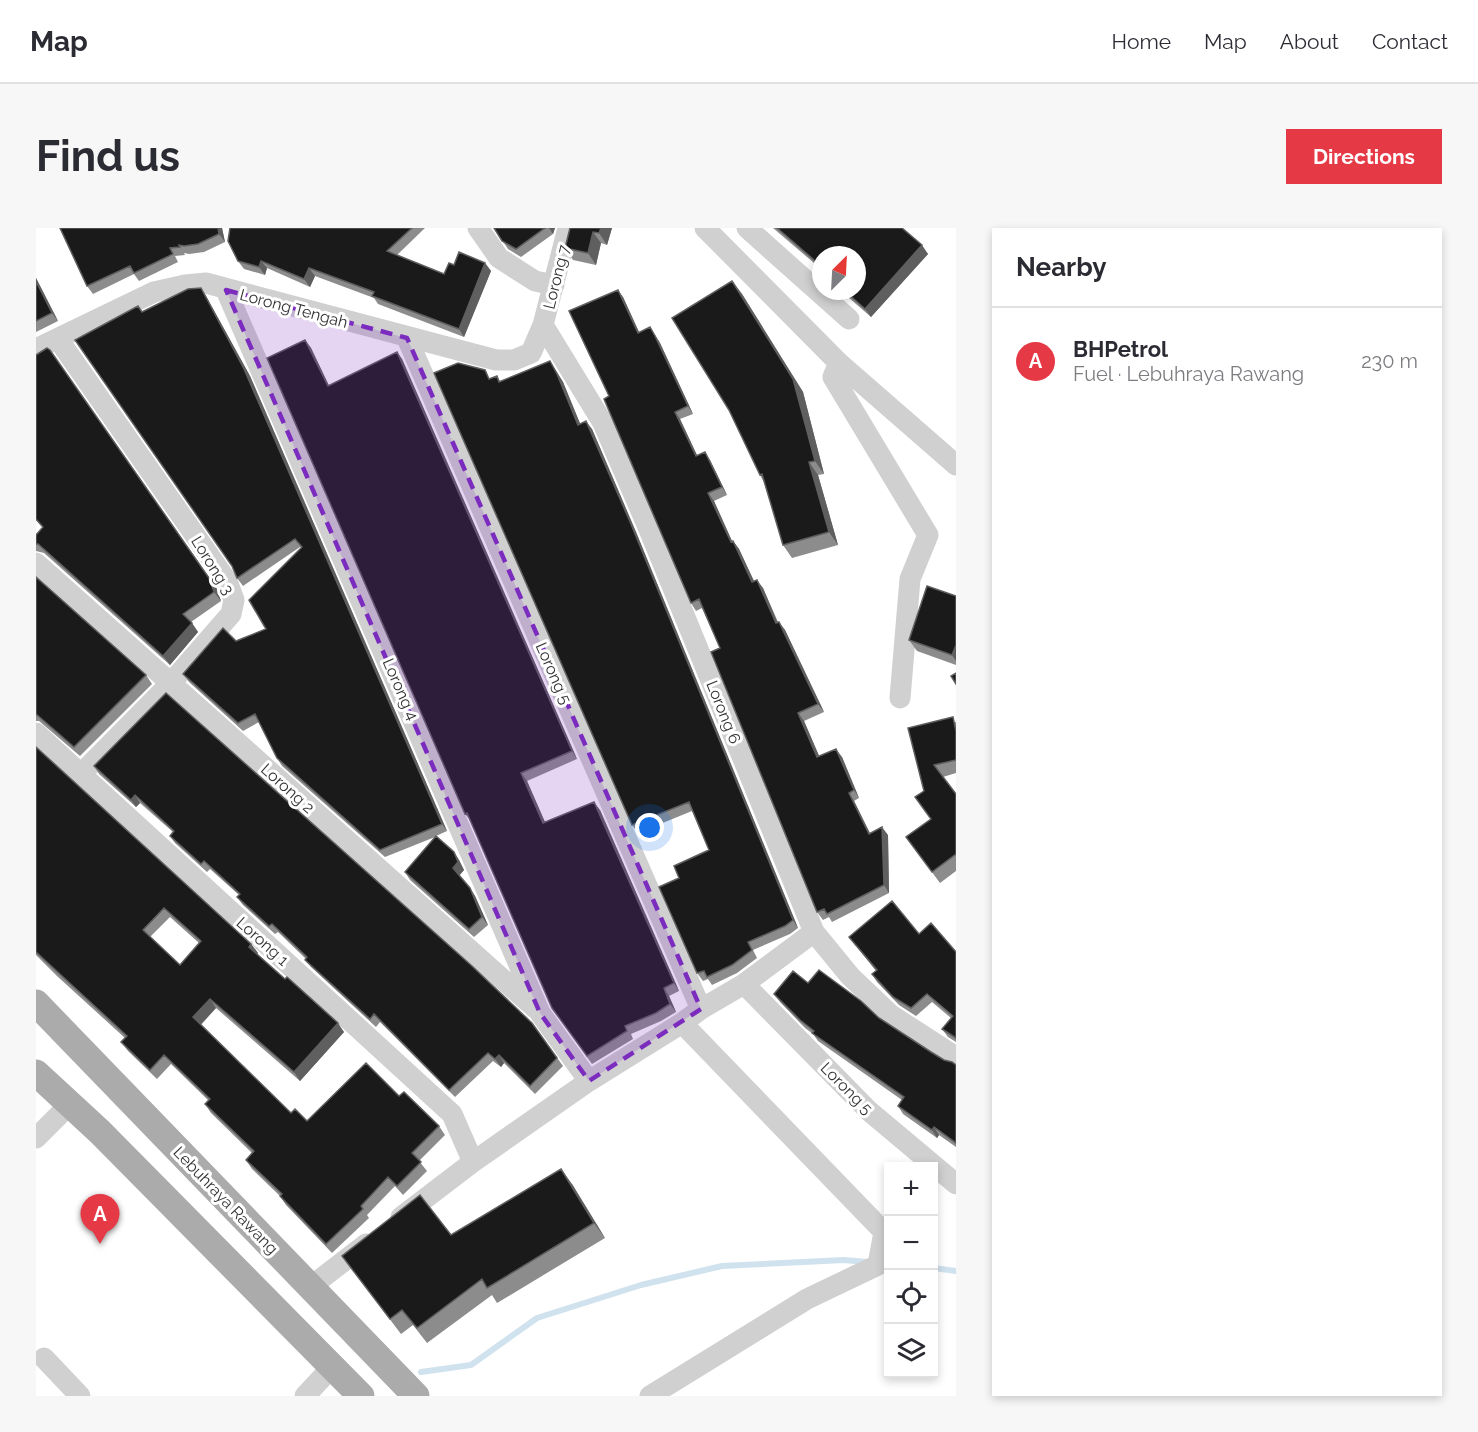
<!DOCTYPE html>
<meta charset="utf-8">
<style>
body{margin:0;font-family:Raleway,sans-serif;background:#f7f7f7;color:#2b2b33}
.controls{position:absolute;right:18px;bottom:18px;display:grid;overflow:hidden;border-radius:0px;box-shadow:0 3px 9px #0003}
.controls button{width:54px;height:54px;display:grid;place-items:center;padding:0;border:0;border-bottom:2px solid #e1e1e2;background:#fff;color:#2b2b33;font:30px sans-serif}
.compass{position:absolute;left:776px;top:18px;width:54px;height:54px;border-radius:50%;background:#fff;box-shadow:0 3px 9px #0003;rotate:24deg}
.you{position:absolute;left:614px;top:600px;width:21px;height:21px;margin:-15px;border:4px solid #fff;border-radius:50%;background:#1a73e8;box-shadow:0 0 0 9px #1a73e833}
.badge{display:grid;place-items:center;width:39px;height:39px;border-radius:50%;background:#e63946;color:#fff;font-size:20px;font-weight:700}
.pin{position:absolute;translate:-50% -50px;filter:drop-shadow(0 2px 3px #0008)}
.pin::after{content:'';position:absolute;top:32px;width:21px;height:18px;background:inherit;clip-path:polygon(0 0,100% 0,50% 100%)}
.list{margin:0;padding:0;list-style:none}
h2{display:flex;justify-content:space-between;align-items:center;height:78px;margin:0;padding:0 24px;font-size:26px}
h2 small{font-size:20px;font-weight:400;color:#7c7c81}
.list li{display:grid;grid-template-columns:39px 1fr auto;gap:18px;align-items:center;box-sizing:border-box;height:108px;padding:0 24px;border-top:2px solid #e1e1e2}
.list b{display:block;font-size:22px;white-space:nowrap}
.list p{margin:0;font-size:20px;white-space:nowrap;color:#7c7c81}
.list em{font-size:20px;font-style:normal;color:#7c7c81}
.icon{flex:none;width:33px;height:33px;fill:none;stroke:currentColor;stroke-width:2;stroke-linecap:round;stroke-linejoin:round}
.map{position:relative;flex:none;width:920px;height:1168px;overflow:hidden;border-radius:0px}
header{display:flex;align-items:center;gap:36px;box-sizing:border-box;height:84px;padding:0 30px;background:#fff;border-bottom:2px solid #e1e1e2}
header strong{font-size:28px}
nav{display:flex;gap:33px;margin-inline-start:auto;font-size:21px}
.intro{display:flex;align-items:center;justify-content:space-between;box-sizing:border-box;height:144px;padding:0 36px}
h1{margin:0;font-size:42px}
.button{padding:15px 27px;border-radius:0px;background:#e63946;color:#fff;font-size:21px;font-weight:700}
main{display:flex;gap:36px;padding:0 36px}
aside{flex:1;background:#fff;border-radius:0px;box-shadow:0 3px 9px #0003}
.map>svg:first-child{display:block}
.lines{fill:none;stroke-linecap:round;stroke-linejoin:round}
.stream{stroke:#cfe2ee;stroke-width:6}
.minor{stroke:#d0d0d0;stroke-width:21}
.major{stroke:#ababab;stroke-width:27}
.wall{fill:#8c8c8c;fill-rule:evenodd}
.shaded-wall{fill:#5f5f5f}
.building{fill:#1a1a1a;stroke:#5f5f5f;stroke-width:1.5;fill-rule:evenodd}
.marked{fill:#7b2cbf;fill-opacity:0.2;stroke:#7b2cbf;stroke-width:4.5;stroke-dasharray:12 8;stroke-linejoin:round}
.labels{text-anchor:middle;stroke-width:6;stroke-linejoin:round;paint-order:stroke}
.street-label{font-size:16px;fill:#333;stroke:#fff}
</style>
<header>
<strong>Map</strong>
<nav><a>Home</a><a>Map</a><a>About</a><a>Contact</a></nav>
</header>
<div class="intro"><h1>Find us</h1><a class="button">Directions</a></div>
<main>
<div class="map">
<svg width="920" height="1168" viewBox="0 0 920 1168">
<rect width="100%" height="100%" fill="#fff"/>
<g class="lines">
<!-- stream -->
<path class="stream" d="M898,1040L920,1043
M385,1144L435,1137L501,1090L605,1057L686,1038L808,1032L831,1034"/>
<!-- minor -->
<path class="minor" d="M442,0L463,30L499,53L518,57
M669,0L803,135L920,237
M711,0L813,91
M190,62L504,785L553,853
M507,97L567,195L612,299L778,704L814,748L855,787L920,829
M371,110L665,781
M22,111L191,353L198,372L195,386L134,456L45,546
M0,121L118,64L149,57L170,55L460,132H478L495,125L507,97L532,0
M803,135L797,149L892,307L874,351L864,470
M0,335L499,780
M0,505L416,886L437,934
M708,756L833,883L920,956
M0,910L34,876
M365,989L437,934L553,853L646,795L665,781L708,756L778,704
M273,1060L330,1016
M8,1130L44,1168
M269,1168L296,1139
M614,1168L771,1071L842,1037L848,1004L646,795"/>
<!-- major -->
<path class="major" d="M0,775L380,1168
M0,845L64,904L325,1168"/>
</g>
<!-- wall -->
<path class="wall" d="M24,0H186L189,14L168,24L153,26L148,25L149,27L139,28L142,34L103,53L98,46L57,66L51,58Z
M194,0H389L361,27L408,46L418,37L449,35L455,43L428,109L342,76L338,70L279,48L274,59L231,40L229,47L208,41L202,33Z
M458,0H519L517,6L485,29L472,21Z
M534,0H576L571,17L565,15L560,37L537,32L529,20Z
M737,0H866L892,26L835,89L805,63H821L785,27V41Z
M0,50L22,93L0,104Z
M696,53L706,66L767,164L788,246L782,247L802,317L756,330L747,317L728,254L724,247Z
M165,60L170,68L214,148L411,603L400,608L418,624L423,632L428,642L423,647L439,668L452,697L438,709L374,652L369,644L399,609L349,629L246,538L241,530L223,494L207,503L153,454L147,446L200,413L230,401L265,319H264L207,358L201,350L102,78L106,84Z
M587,69L603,104L619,107L624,115L657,186L644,191L661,227L674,232L691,267L678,273L696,313H697L703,321L718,353L727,360L742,394L749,402L788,484L768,493L783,528L806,529L823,570L818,573L834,605L852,607L853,665L796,694L793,689L787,692L781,684L684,420L666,380L660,383L655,375L573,168Z
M269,112L275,120L293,158L361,124L366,131L541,531L491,553L509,595L564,582L643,763L633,768L640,784L625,793L595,806L597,811L556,836L516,780L435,593L429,586Z
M0,127L180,359L185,373L155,394L162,404L134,437L8,325L0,323V307L7,300L0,292Z
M514,133L527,154L544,196L556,201L600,304L762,700L754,706L717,722L721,730L701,745L676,757L672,751L667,753L661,745L643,650L673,622L656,583L602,605L596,597L461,148L464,153Z
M0,349L110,447L116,456L44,528L3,493H0Z
M920,368V437L881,423L873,412Z
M920,494V545L907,549L920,566V643L904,655L870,609L895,591L872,500Z
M0,519L215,716L222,725L221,726L308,804L264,853L180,780L165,797L255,885L271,893L363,868L403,898L409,907L383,933L391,943L367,967L359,958L331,987L333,990L296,1025L250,977L244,968L216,941L210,932L216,925L175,885L169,876L172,872L135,836L121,851L92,823L85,814L89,810L21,748L0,727ZM134,689L163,715L144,737L114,709Z
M58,538L496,795L527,838L499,866L468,835L465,839L457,833L419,869L344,794L340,799L275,739L269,732L270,731L242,704L239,706L207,677L201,669L203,667L174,641L171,644L139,615L134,608L137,604L104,575L100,579L63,546Z
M883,706L920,724V814L912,809L906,801L915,790L896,774L880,788L863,777L841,754L836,746L840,743L813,709Z
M772,755L843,790L895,824L908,832L920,837V919L903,907L901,910L867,886L862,878L866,872L782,813L777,806L769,800L744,774L738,766Z
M536,956L569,1010L461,1075L456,1067L391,1115L377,1097L365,1106L306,1028L415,1007Z"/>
<!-- shaded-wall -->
<path class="shaded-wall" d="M182,0H186L189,14L183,6Z
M513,0H519L517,6Z
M565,0H576L571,17L563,5Z
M557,4L565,15L560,37L552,25Z
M886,17L892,26L835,89L829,81Z
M225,33L231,40L229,47L223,39Z
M449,35L455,43L428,109L423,101Z
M273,40L279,48L274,59L268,51Z
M0,50L22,93L16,85L0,53Z
M696,53L706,66L767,164L788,246L779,233Z
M165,60L170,68L214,148L411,603L406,596Z
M582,62L587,69L607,113L602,105Z
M614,99L624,115L657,186L652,178Z
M269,112L275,120L297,166L292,158Z
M14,122L180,359L185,373L178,364Z
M361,124L366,131L541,531L536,523Z
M514,133L527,154L548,205L542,197Z
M639,184L644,191L665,236L660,228Z
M550,193L556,201L600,304L762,700L757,692Z
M669,224L674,232L691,267L686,259Z
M773,234L782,247L802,317L793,304Z
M672,265L678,273L700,322L695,314Z
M697,313L703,321L722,362L716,354Z
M721,352L727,360L745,403L740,395Z
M743,394L749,402L788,484L782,476Z
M156,395L162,404L134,437L127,428Z
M920,417V433L916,427Z
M762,485L768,493L787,537L781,529Z
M800,521L806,529L823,570L818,562Z
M485,545L491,553L513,603L507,595Z
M813,565L818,573L838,614L833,606Z
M99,567L104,575L100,579L95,572Z
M558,574L564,582L643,763L638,755Z
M846,599L852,607L853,665L848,657Z
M418,624L423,632L428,642L423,648L417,640Z
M434,660L439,668L452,697L446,689Z
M215,716L222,725L220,728L213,719Z
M628,760L633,768L640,784L634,776Z
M174,771L180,780L163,798L157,789Z
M302,795L308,804L264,853L258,844Z
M463,827L468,835L465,839L459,831Z
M898,899L903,907L901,910L896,902Z
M525,941L536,956L569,1010L558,995Z"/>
<!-- building -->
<path class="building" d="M24,0H182L183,6L162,16L148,18L143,17L144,19L134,20L137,26L98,45L94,38L51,58Z
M194,0H376L351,23L408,46L413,35L418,37L423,24L449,35L423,101L336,68L338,64L273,40L268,51L225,33L223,39L202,33L192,13Z
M458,0H509L480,21L466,13Z
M534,0H565L563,5L557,4L552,25L529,20Z
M741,0H866L886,17L829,81L809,63H821V27H785V38Z
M0,53L16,85L0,93Z
M696,53L757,151L779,233L773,234L793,304L747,317L726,246L724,247L693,182L636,90Z
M165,60L208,141L406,596L344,622L241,530L219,486L202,495L147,446L187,400L200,413L230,401L213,372L266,319L259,311L201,350L196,338L39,112L102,78L106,84L152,61Z
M582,62L602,105L614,99L619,108L652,178L639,184L660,228L669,224L686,259L672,265L695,314L697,313L716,354L721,352L740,395L743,394L782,476L762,485L781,529L800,521L818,562L813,565L833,606L846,599L848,657L791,686L788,681L781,684L675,424L684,420L663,371L655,375L568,171L573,168L533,83Z
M269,112L292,158L361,124L536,523L485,545L507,595L558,574L638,755L628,760L634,776L620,785L589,798L591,803L551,828L516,780L431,585L429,586L231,130Z
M11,120L14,122L173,350L178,364L147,386L156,395L127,428L2,316H0V307L7,299L0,291V127Z
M514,133L521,146L542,197L550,193L595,296L757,692L749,698L712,714L716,722L696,737L671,749L668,743L661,745L623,659L643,650L638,638L673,622L653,574L596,597L398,145L422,135L449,142L453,151L461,148L463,154Z
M0,349L110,447L38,519L0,486Z
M891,358L920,368V417L916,427L873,412Z
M920,445V456L915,448Z
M130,465L436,738L496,795L521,830L494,858L463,827L459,831L452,825L413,862L338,786L334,791L269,732L271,729L236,696L233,698L201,669L204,666L168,633L165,636L134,608L138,603L99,567L95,572L58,538Z
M917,489L920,503V532L898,537L920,566V626L896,644L870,609L895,591L879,569L888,563L872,500Z
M0,519L215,716L213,719L249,751L251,749L302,795L258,844L174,771L157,789L255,885L259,881L271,893L330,835L363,868L368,864L403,898L376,925L385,934L361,958L352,949L325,978L327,981L290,1016L244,968L246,966L210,932L218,923L169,876L174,871L128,827L114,842L85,814L91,808L0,724ZM128,680L165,713L144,737L107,702Z
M400,608L418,624L422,634L417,640L434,660L446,689L433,701L369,644Z
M856,673L883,706L895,695L920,724V810L906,801L917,788L891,766L875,780L857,769L836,746L841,742L813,709Z
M783,742L825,773L843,790L895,824L908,832L916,834L920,837V915L898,899L896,902L862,878L868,869L776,805L778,803L764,792L738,766L757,743L772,755Z
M525,941L558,995L451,1060L446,1051L381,1100L366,1082L354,1091L306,1028L384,967L415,1007Z"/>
<!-- marked area -->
<path class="marked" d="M190,62L371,110L665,781L553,853L504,785Z"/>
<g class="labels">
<!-- street labels -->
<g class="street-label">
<text transform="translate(520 49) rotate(-76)" y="6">Lorong 7</text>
<text transform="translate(258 80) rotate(15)" y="6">Lorong Tengah</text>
<text transform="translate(177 337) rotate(58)" y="6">Lorong 3</text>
<text transform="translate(518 445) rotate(66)" y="6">Lorong 5</text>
<text transform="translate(365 461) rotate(66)" y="6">Lorong 4</text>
<text transform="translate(688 484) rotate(68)" y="6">Lorong 6</text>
<text transform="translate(252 560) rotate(42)" y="6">Lorong 2</text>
<text transform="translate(227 713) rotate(42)" y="6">Lorong 1</text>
<text transform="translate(811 860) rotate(45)" y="6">Lorong 5</text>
<text transform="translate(190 972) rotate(46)" y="6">Lebuhraya Rawang</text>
</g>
</g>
</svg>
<div class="controls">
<button>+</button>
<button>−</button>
<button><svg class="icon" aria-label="locate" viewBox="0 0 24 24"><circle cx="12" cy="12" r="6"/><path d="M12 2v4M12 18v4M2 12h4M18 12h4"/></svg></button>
<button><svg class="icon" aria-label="layers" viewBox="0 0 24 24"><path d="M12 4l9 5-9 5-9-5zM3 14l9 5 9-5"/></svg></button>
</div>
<svg class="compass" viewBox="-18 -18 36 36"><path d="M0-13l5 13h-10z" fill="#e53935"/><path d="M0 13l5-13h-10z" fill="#7c7c81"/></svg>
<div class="you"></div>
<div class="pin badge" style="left:64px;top:1016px">A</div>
</div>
<aside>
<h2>Nearby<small></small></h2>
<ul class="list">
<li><span class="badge">A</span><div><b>BHPetrol</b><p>Fuel · Lebuhraya Rawang</p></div><em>230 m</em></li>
</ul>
</aside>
</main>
